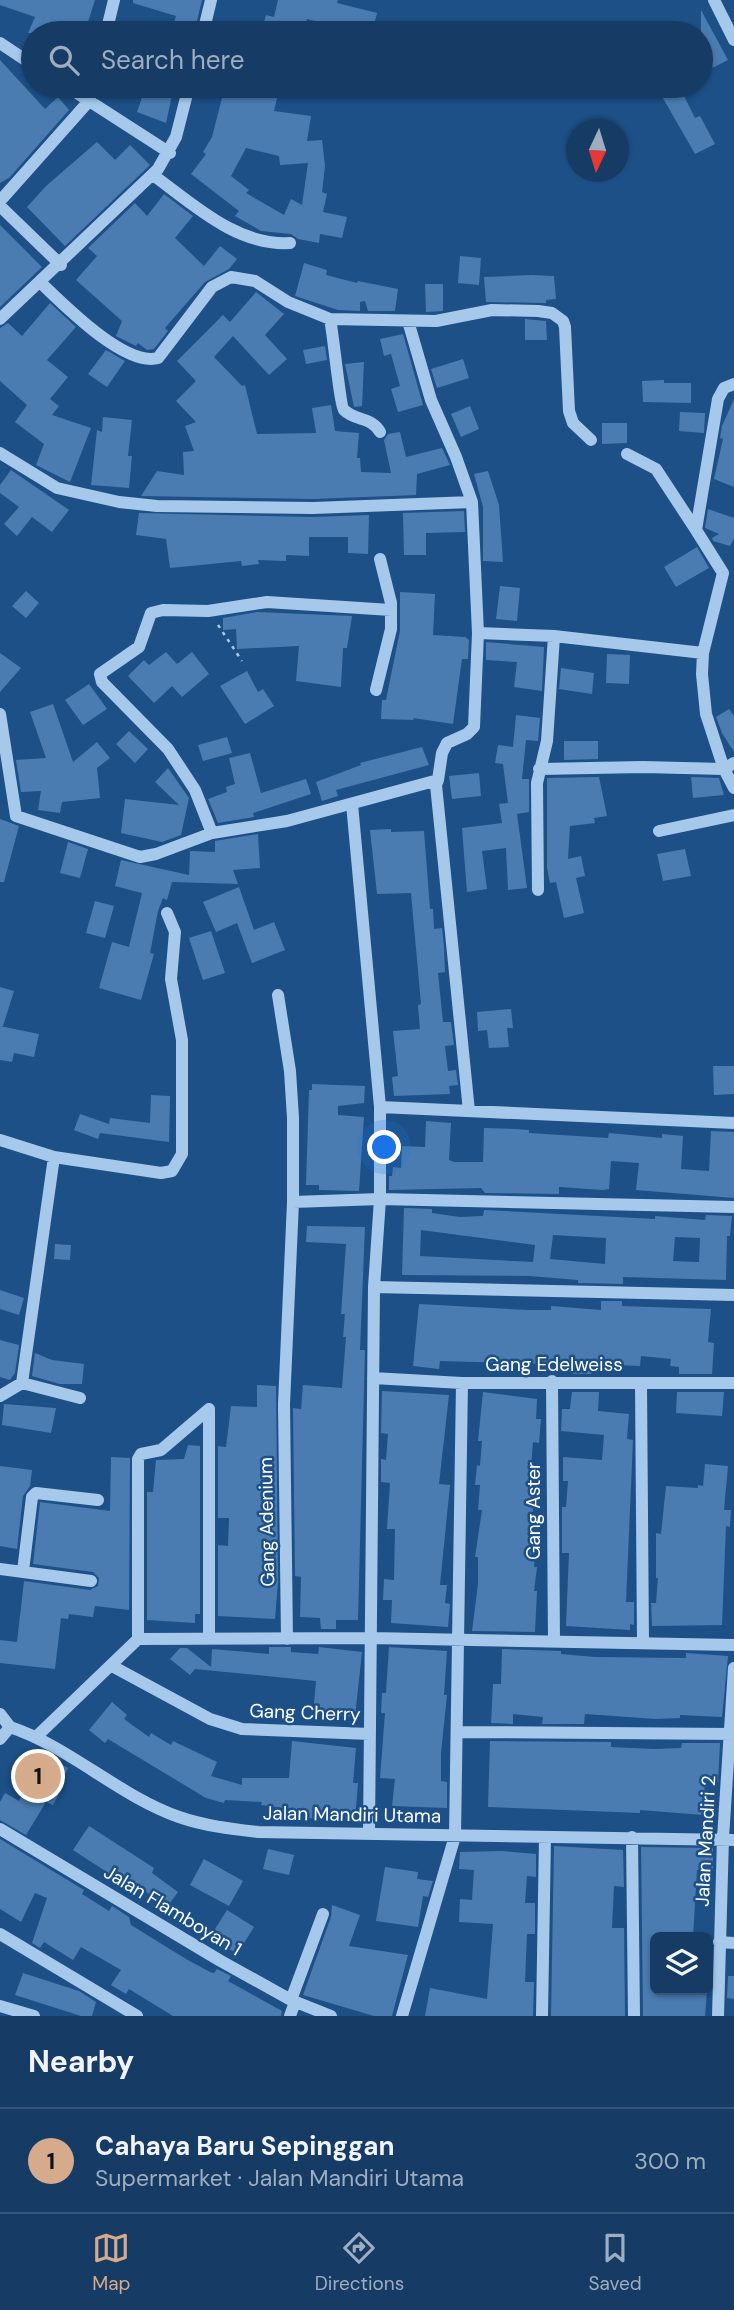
<!DOCTYPE html>
<meta charset="utf-8">
<style>
body{margin:0;font-family:"DM Sans",sans-serif;background:#23476e;color:#f1f3f6}
.controls{position:absolute;right:21px;bottom:21px;display:grid;overflow:hidden;border-radius:10px;box-shadow:0 2px 5px #0004}
.controls button{width:63px;height:63px;display:grid;place-items:center;padding:0;border:0;border-bottom:2px solid #355679;background:#163c65;color:#f1f3f6;font:35px sans-serif}
.compass{position:absolute;left:566px;top:119px;width:63px;height:63px;border-radius:50%;background:#163c65;box-shadow:0 2px 5px #0004;rotate:184deg}
.you{position:absolute;left:385px;top:1148px;width:24px;height:24px;margin:-18px;border:5px solid #fff;border-radius:50%;background:#1a73e8;box-shadow:0 0 0 10px #1a73e833}
.badge{display:grid;place-items:center;width:46px;height:46px;border-radius:50%;background:#d6ab8b;color:#111;font-size:23px;font-weight:700}
.pin{position:absolute;translate:-50% -50%;border:4px solid #fff;box-shadow:0 2px 7px #0006}
.list{margin:0;padding:0;list-style:none}
h2{display:flex;justify-content:space-between;align-items:center;height:91px;margin:0;padding:0 28px;font-size:30px}
h2 small{font-size:23px;font-weight:400;color:#9eadbf}
.list li{display:grid;grid-template-columns:46px 1fr auto;gap:21px;align-items:center;box-sizing:border-box;height:105px;padding:0 28px;border-top:2px solid #355679}
.list b{display:block;font-size:26px;white-space:nowrap}
.list p{margin:0;font-size:23px;white-space:nowrap;color:#9eadbf}
.list em{font-size:23px;font-style:normal;color:#9eadbf}
.icon{flex:none;width:38px;height:38px;fill:none;stroke:currentColor;stroke-width:2;stroke-linecap:round;stroke-linejoin:round}
.map{position:relative;flex:none;width:734px;height:2016px;overflow:hidden}
.search{position:absolute;background:#163c65;box-shadow:0 2px 5px #0004;left:21px;right:21px;top:21px;height:77px;display:flex;align-items:center;gap:18px;box-sizing:border-box;padding:0 24px;border-radius:38px;color:#9eadbf;font-size:26px}
.sheet{height:196px;background:#163c65}
nav{display:flex;justify-content:space-around;align-items:center;box-sizing:border-box;height:98px;border-top:2px solid #355679;background:#163c65;font-size:19px;color:#9eadbf}
nav a{display:grid;justify-items:center;gap:4px}
nav .on{color:#d6ab8b}
.map>svg:first-child{display:block}
.building{fill:#4a7cb1;fill-rule:evenodd}
.lines{fill:none;stroke-linecap:round;stroke-linejoin:round}
.path{stroke:#a6c8eb;stroke-width:2.5;stroke-dasharray:3.5 5;stroke-linecap:butt}
.minor{stroke:#a6c8eb;stroke-width:12}
.labels{text-anchor:middle;stroke-width:5;stroke-linejoin:round;paint-order:stroke}
.street-label{font-size:19px;fill:#fff;stroke:#1d5087}
</style>
<div class="map">
<svg width="734" height="2016" viewBox="0 0 734 2016">
<rect width="100%" height="100%" fill="#1d5087"/>
<!-- building -->
<path class="building" d="M0,0H95L88,22L99,24L97,33H28L35,17L0,5Z
M133,0H202L194,33H171L176,16L133,3Z
M278,0H338L337,3L377,13L372,33H341L342,28L307,19L303,33L262,30L266,15L274,17Z
M701,10L728,60L704,72L701,65Z
M0,60L45,109L58,97L69,110L9,178L0,183Z
M146,86H174L166,123L137,112Z
M247,86H280L274,111L311,116L307,141L322,140L325,166L322,192L327,194L323,212L347,217L342,238L320,234L319,243L298,239L291,234L261,231L235,216L239,211L191,174L206,154L203,152L212,137L224,90L245,95ZM246,148L279,156L280,165L308,163L302,205L291,199L284,215L246,193L249,190L231,176Z
M656,86H679L695,118L700,116L715,144L695,154Z
M97,142L115,160L130,145L150,165L65,246L27,207L46,186Z
M164,194L193,216L175,238L204,266L220,246L237,259L229,269L205,282L165,328L168,331L154,349L147,350L138,343L136,346L116,336L122,321L76,280L97,256L88,248L135,203L147,216Z
M0,225L42,267L0,307Z
M460,256L481,258L479,285L458,283Z
M304,263L327,270L326,275L357,283L358,281L398,289L395,311H368L365,301L360,302V311L338,310L295,296Z
M532,275L554,276L556,299L546,300V303L486,302L484,277Z
M425,284H443V311L426,312Z
M256,292L284,314L265,335L287,359L269,375L233,336L214,357L242,386L245,385L257,434L316,433L312,408L331,405L335,431L359,433L357,458H360L361,472L391,473L384,440L388,434L400,432L406,457L442,448L450,465L417,474L416,495L313,499L141,496L157,471L184,475L183,452L194,451L185,426L196,422L176,401L196,381L177,361L223,315L230,322Z
M50,303L76,327L47,360L68,377L50,399L59,406L52,415L91,428L70,482L36,465L44,444L15,422L27,405L0,381V328L8,323L22,336Z
M525,319L546,321L547,340H525Z
M403,334L423,405L398,412L391,389L400,386L391,354L384,356L380,339Z
M325,346L327,360L306,364L303,350Z
M106,350L125,361L107,387L88,374Z
M463,359L469,378L437,388L431,369Z
M364,362L362,406L354,407L345,364Z
M664,380V383H691V403L643,402L642,381Z
M734,399V487L714,479L723,439L720,438L722,426Z
M470,406L479,429L461,437L451,414Z
M680,412L705,413L704,433L679,431Z
M103,417L132,420L128,456H132L129,488L91,485L97,430L102,432Z
M602,423H627V443L602,444Z
M11,470L69,510L52,532L32,517L17,536L4,524L19,507L0,493V485Z
M488,471L499,505L503,562L483,561V507L474,474Z
M708,509L734,518V538L730,546L713,541L712,538L719,534L705,528Z
M464,511L465,532L426,533V555H404L403,513Z
M139,513L313,517L369,515L368,554L348,553V537H309V556L286,555V561L258,560L259,564L242,566L241,561L170,568L166,539L136,535Z
M697,547L709,568L676,587L664,567Z
M500,586L520,588L517,621L496,619Z
M26,591L39,603L26,618L12,606Z
M400,592L435,594L433,635L465,637L469,640L468,659H462L453,724L413,718L414,720L381,719L382,700H386L400,631Z
M257,612L352,616L347,648H343L341,687L296,681L299,646L237,649L236,629L223,630V618Z
M486,642L544,647L542,691L514,687L517,662L486,660Z
M166,652L177,664L192,652L209,674L182,697L172,686L154,703L128,676L144,660L149,665Z
M0,653L21,668L0,692Z
M607,654L630,655L629,684L606,683Z
M561,668L594,673L592,694L559,689Z
M247,671L258,692L263,689L274,706L245,724L220,686Z
M89,684L107,709L83,725L65,700Z
M53,704L73,762L97,742L110,758L97,768L100,798L62,802L60,813L38,810L41,791L21,792L16,760L46,758L30,712Z
M729,709L734,716V752L722,733L716,717Z
M516,715L540,718L538,741L526,740L522,779H529V812L517,814L527,888L508,890L506,848L482,851L487,889L467,892L462,828L502,823L499,804L508,803L503,764L495,763L498,745L513,747Z
M129,731L148,749L135,763L116,744Z
M227,737L232,753L203,761L198,745Z
M564,741H598V759L564,760Z
M422,747L429,765L336,790L338,796L322,801L316,782L361,765L360,763Z
M250,753L261,793L306,779L311,794L253,813L254,817L218,823L208,799L227,792L226,787L235,784L229,758Z
M168,768L189,798L181,835L162,842L121,833L125,799L179,805L155,782Z
M479,773L481,796L452,799L449,776Z
M599,777L607,816L594,818L595,823L570,826L568,859L581,856L585,876L576,878L584,913L564,918L556,882L550,883L547,868V778Z
M691,777L719,778L724,795L693,798Z
M0,819L19,826L4,882H0Z
M391,829V832L424,831L430,909H433L434,929L442,928L444,947L445,972L438,973L443,1022H451L454,1045L445,1046L448,1071L456,1070L458,1085L449,1086L450,1094L394,1096L392,1077L398,1076L393,1031L420,1029L418,1005L421,1004L411,893L377,894L370,830Z
M258,834L260,868L233,870L238,884L172,882L167,900L163,898L158,911L150,953L154,954L141,1000L99,988L112,942L129,947L142,893L115,886L121,860L189,875L190,851L215,852V841Z
M68,842L88,849L80,878L60,873Z
M685,849L691,876L663,881L657,854Z
M239,887L254,930L274,922L285,950L252,963L237,923L216,932L203,902Z
M95,901L114,906L105,938L86,933Z
M211,931L225,973L203,980L189,938Z
M0,987L14,991L3,1026H0Z
M511,1009L513,1028H507L509,1047L489,1048L487,1030L478,1031L477,1012Z
M0,1026L39,1034L34,1057L14,1053L12,1062L0,1060Z
M713,1066H734V1094L714,1095Z
M312,1084L365,1086L364,1103L338,1106V1115L364,1117L359,1191L319,1190V1185H306L309,1090H312Z
M151,1095L170,1096L169,1142L100,1133L98,1139L74,1130L80,1114L109,1124L110,1118L150,1123Z
M426,1121L451,1123L449,1160L454,1162H483L484,1128L515,1129L529,1130V1133L608,1138L609,1133L662,1138V1134L683,1136L681,1169L709,1171L711,1131L734,1132V1198L636,1190L639,1163L611,1161L609,1189L603,1190L559,1187V1194L485,1193L481,1188L389,1190V1176H392L393,1167L401,1168L402,1146L425,1147Z
M404,1208L432,1209V1213L460,1217L483,1216L484,1210L655,1219V1216L705,1220L706,1215L732,1216L730,1236H727L726,1280L623,1277V1284L578,1283V1280L530,1276L402,1275ZM421,1230L535,1245L533,1262L420,1256ZM553,1235L606,1238L605,1264L550,1259ZM675,1237L700,1238L699,1262L673,1261Z
M307,1226L365,1227L360,1350H365L358,1620H336V1629H321L320,1618L300,1617L301,1577L295,1576L293,1408L301,1409L303,1385L342,1388L346,1337H343L345,1314H341L346,1244L306,1242Z
M55,1244L71,1245L70,1260L54,1259Z
M0,1290L24,1298L19,1315L0,1309Z
M601,1301H622V1306L711,1309L708,1342L714,1343L712,1374H679V1367L670,1366L671,1359L641,1356L640,1366L592,1364L591,1374H573V1365L543,1364L440,1361L439,1369L413,1366L419,1304L528,1310H551V1306L601,1310Z
M0,1340L19,1345L15,1373L10,1380L0,1377Z
M35,1353L52,1360L84,1364L82,1384H60L32,1376Z
M257,1385L276,1386L278,1582L275,1619L218,1616V1545L228,1546L229,1518H218V1446L226,1447L231,1406L257,1407Z
M382,1391L449,1395L439,1484L450,1485L440,1585H447L445,1603L450,1604L448,1627L391,1623L392,1600H383L384,1579L394,1580L395,1529H387L390,1483L381,1482V1459L386,1460L388,1434L381,1433Z
M483,1392L537,1399L536,1419H541L539,1443L533,1442L531,1469L541,1470L540,1489H535L532,1519L538,1520L534,1567H537L534,1591H537L535,1632L472,1631L478,1584V1557H475L482,1510H478L480,1485H475L477,1465L480,1466L482,1441H478Z
M572,1392H599L598,1411L629,1414L627,1439L633,1440L626,1602H634V1625L630,1624V1630L566,1626L569,1553H562V1507H566L568,1481H563V1457L602,1460L604,1435L561,1431L562,1409H570Z
M677,1392H724L722,1416L676,1413Z
M4,1404L56,1408L51,1433L2,1425Z
M188,1445L200,1446V1614H195V1623L147,1620V1492H153L156,1460L184,1459Z
M111,1457L130,1458L129,1610L95,1606L93,1617L69,1614L68,1619L61,1618L55,1669L0,1663V1640L17,1642L24,1581L90,1590L98,1586L99,1578L93,1572L33,1564L40,1502L110,1511Z
M705,1464L728,1466L724,1510H731L730,1527L726,1526L722,1625L652,1626L651,1603H656L658,1578H656V1533L661,1534L666,1486L698,1488V1485L703,1486Z
M0,1466L32,1470L30,1486L23,1496L17,1549L0,1546Z
M269,1647H291V1652L318,1654L319,1647L362,1652L355,1717L313,1715L316,1681L195,1669L190,1675L170,1659L180,1648H187L211,1667L212,1649L269,1654Z
M389,1647L447,1651L444,1695H447L441,1753V1781L447,1782V1808L392,1806L395,1779L380,1778L385,1713H381L382,1693H386Z
M502,1649L561,1651V1654L595,1657L686,1658V1653L728,1656L722,1717L680,1715V1718L656,1719L585,1714L584,1724H542L543,1717L513,1714V1724L491,1723L493,1684H501Z
M112,1702L127,1715L124,1719L149,1737L151,1733L171,1745L173,1741L217,1762L211,1776L242,1785V1778H289L292,1741L356,1748L353,1783H358L355,1821L306,1818V1813L283,1811L284,1808L261,1805L262,1802L225,1800L224,1803L206,1798L108,1739L105,1743L89,1730Z
M490,1741L611,1742V1747L653,1749L681,1748L682,1743H720L718,1782L705,1781L703,1815L640,1810V1813L488,1807Z
M47,1757L68,1768L60,1784L63,1786L53,1805L46,1802L26,1835L0,1820V1802L5,1793L19,1801L34,1771L39,1774Z
M89,1826L154,1868L152,1873L178,1892L167,1907L142,1889L139,1893L73,1850Z
M0,1839L84,1890L82,1894L109,1911L112,1906L129,1917L131,1925L186,1959L210,1972L214,1973L217,1969L231,1976L228,1981L282,2011L281,2016H173L129,1989L126,1994L111,1985L121,1970L81,1947L73,1960L44,1942L40,1948L32,1943L47,1898L35,1893L21,1922L0,1909Z
M554,1846L623,1850L624,1887L614,1886L612,1928H624L625,2016H551Z
M641,1847L713,1848V1871L697,1870L693,1937H655V1990H707L705,2016H643Z
M268,1849L294,1855L289,1875L263,1869Z
M502,1851L536,1854V1877L527,1876L525,1903H535V1934H527L525,1982H534L533,2016H425L430,1988L487,1999L493,1924L459,1922L460,1899L472,1900L474,1870L459,1869L460,1852Z
M204,1859L243,1881L229,1906L190,1885Z
M385,1867L418,1872L417,1879L433,1881L428,1897L423,1896L418,1927L376,1921Z
M332,1905L360,1915L349,1946L408,1955L392,2016H374L303,1995L331,1917Z
M227,1910L254,1927L237,1954L210,1937Z
M23,1973L79,1991L96,2002L92,2016H81L15,1995Z
M728,1976H734V1999L727,1998Z"/>
<g class="lines">
<!-- path -->
<path class="path" d="M218,625L242,661"/>
<!-- minor -->
<path class="minor" d="M714,0L734,40
M106,33L114,0
M203,33L211,0
M0,43L33,65
M66,86L170,153
M153,175C194,205 237,246 290,243
M0,201L89,101L93,86
M0,206L61,265
M41,283C65,306 125,367 158,358L212,287L231,277L255,281L288,302L330,319L436,321L492,310L538,311L552,313L563,321L565,327L569,411L573,423L591,440
M0,319L158,169L176,137L189,86
M330,319C333,332 340,406 344,410C355,421 372,417 380,432
M734,384L724,388L718,399L696,530L723,573L703,653L702,674L706,714L724,769L734,763
M0,453L57,488L119,502L157,506L313,508L472,502
M627,454L656,469L696,530
M478,633L554,636L703,653
M376,690L391,629V603L380,559
M0,714L16,816L140,857L156,854L212,833L287,821L438,780L442,753L447,743L467,734L474,727L478,633L472,502L456,457L431,400L408,321
M539,769L643,767L724,769L734,788
M438,780L436,785L469,1111
M659,831L734,815
M212,833L195,790L168,749L102,682L100,674L139,647L151,613L163,610L208,611L267,602L391,610
M538,890L537,783L547,741L554,636
M278,995L290,1071L293,1118V1202L284,1404L287,1639
M380,1107L734,1123
M0,1140L54,1157L161,1173L172,1171L182,1154V1040L171,979L175,932L167,913
M54,1157L22,1383L80,1398
M293,1202L380,1199V1107L352,804
M374,1287L734,1295
M373,1378L462,1383H734
M552,1381L554,1641
M641,1384L643,1643
M0,1396L22,1383
M0,1569L91,1581
M23,1571L32,1497L36,1493L98,1500
M209,1638V1409
M138,1639V1459L141,1454L161,1450L209,1409
M112,1666L210,1719L242,1729L370,1734
M0,1714L10,1727
M459,1732L734,1734
M37,1736L138,1639L371,1638L734,1645
M0,1739L10,1727C70,1747 119,1796 179,1817C205,1826 232,1829 258,1832L734,1840
M0,1829L219,1960L291,2000L331,2016
M369,1833L374,1287L380,1199L734,1207
M632,1837L634,2016
M0,1934L137,2016
M719,1942L734,1943
M291,2000L323,1914
M0,2006L34,2016
M290,2016L295,2002
M402,2016L455,1836L462,1383
M542,2016L545,1837
M718,2016L723,1838L734,1668"/>
</g>
<g class="labels">
<!-- street labels -->
<g class="street-label">
<text x="554" y="1371">Gang Edelweiss</text>
<text transform="translate(533 1511) rotate(-90)" y="7">Gang Aster</text>
<text transform="translate(266 1522) rotate(-91)" y="7">Gang Adenium</text>
<text transform="translate(305 1712) rotate(2)" y="7">Gang Cherry</text>
<text transform="translate(352 1814) rotate(1)" y="7">Jalan Mandiri Utama</text>
<text transform="translate(705 1841) rotate(-87)" y="7">Jalan Mandiri 2</text>
<text transform="translate(173 1910) rotate(31)" y="7">Jalan Flamboyan 1</text>
</g>
</g>
</svg>
<div class="controls">
<button><svg class="icon" aria-label="layers" viewBox="0 0 24 24"><path d="M12 4l9 5-9 5-9-5zM3 14l9 5 9-5"/></svg></button>
</div>
<svg class="compass" viewBox="-18 -18 36 36"><path d="M0-13l5 13h-10z" fill="#e53935"/><path d="M0 13l5-13h-10z" fill="#9eadbf"/></svg>
<div class="you"></div>
<div class="pin badge" style="left:38px;top:1776px">1</div>
<div class="search"><svg class="icon" aria-label="search" viewBox="0 0 24 24"><circle cx="10" cy="10" r="6"/><path d="M15 15l6 6"/></svg>Search here</div>
</div>
<section class="sheet">
<h2>Nearby<small></small></h2>
<ul class="list">
<li><span class="badge">1</span><div><b>Cahaya Baru Sepinggan</b><p>Supermarket · Jalan Mandiri Utama</p></div><em>300 m</em></li>
</ul>
</section>
<nav>
<a class="on"><svg class="icon" aria-label="map" viewBox="0 0 24 24"><path d="M3 6l6-2 6 2 6-2v14l-6 2-6-2-6 2zM9 4v14M15 6v14"/></svg>Map</a>
<a><svg class="icon" aria-label="directions" viewBox="0 0 24 24"><path d="M12 3l9 9-9 9-9-9zM9 14v-3h6M13 9l2 2-2 2"/></svg>Directions</a>
<a><svg class="icon" aria-label="saved" viewBox="0 0 24 24"><path d="M7 4h10v16l-5-4-5 4z"/></svg>Saved</a>
</nav>
